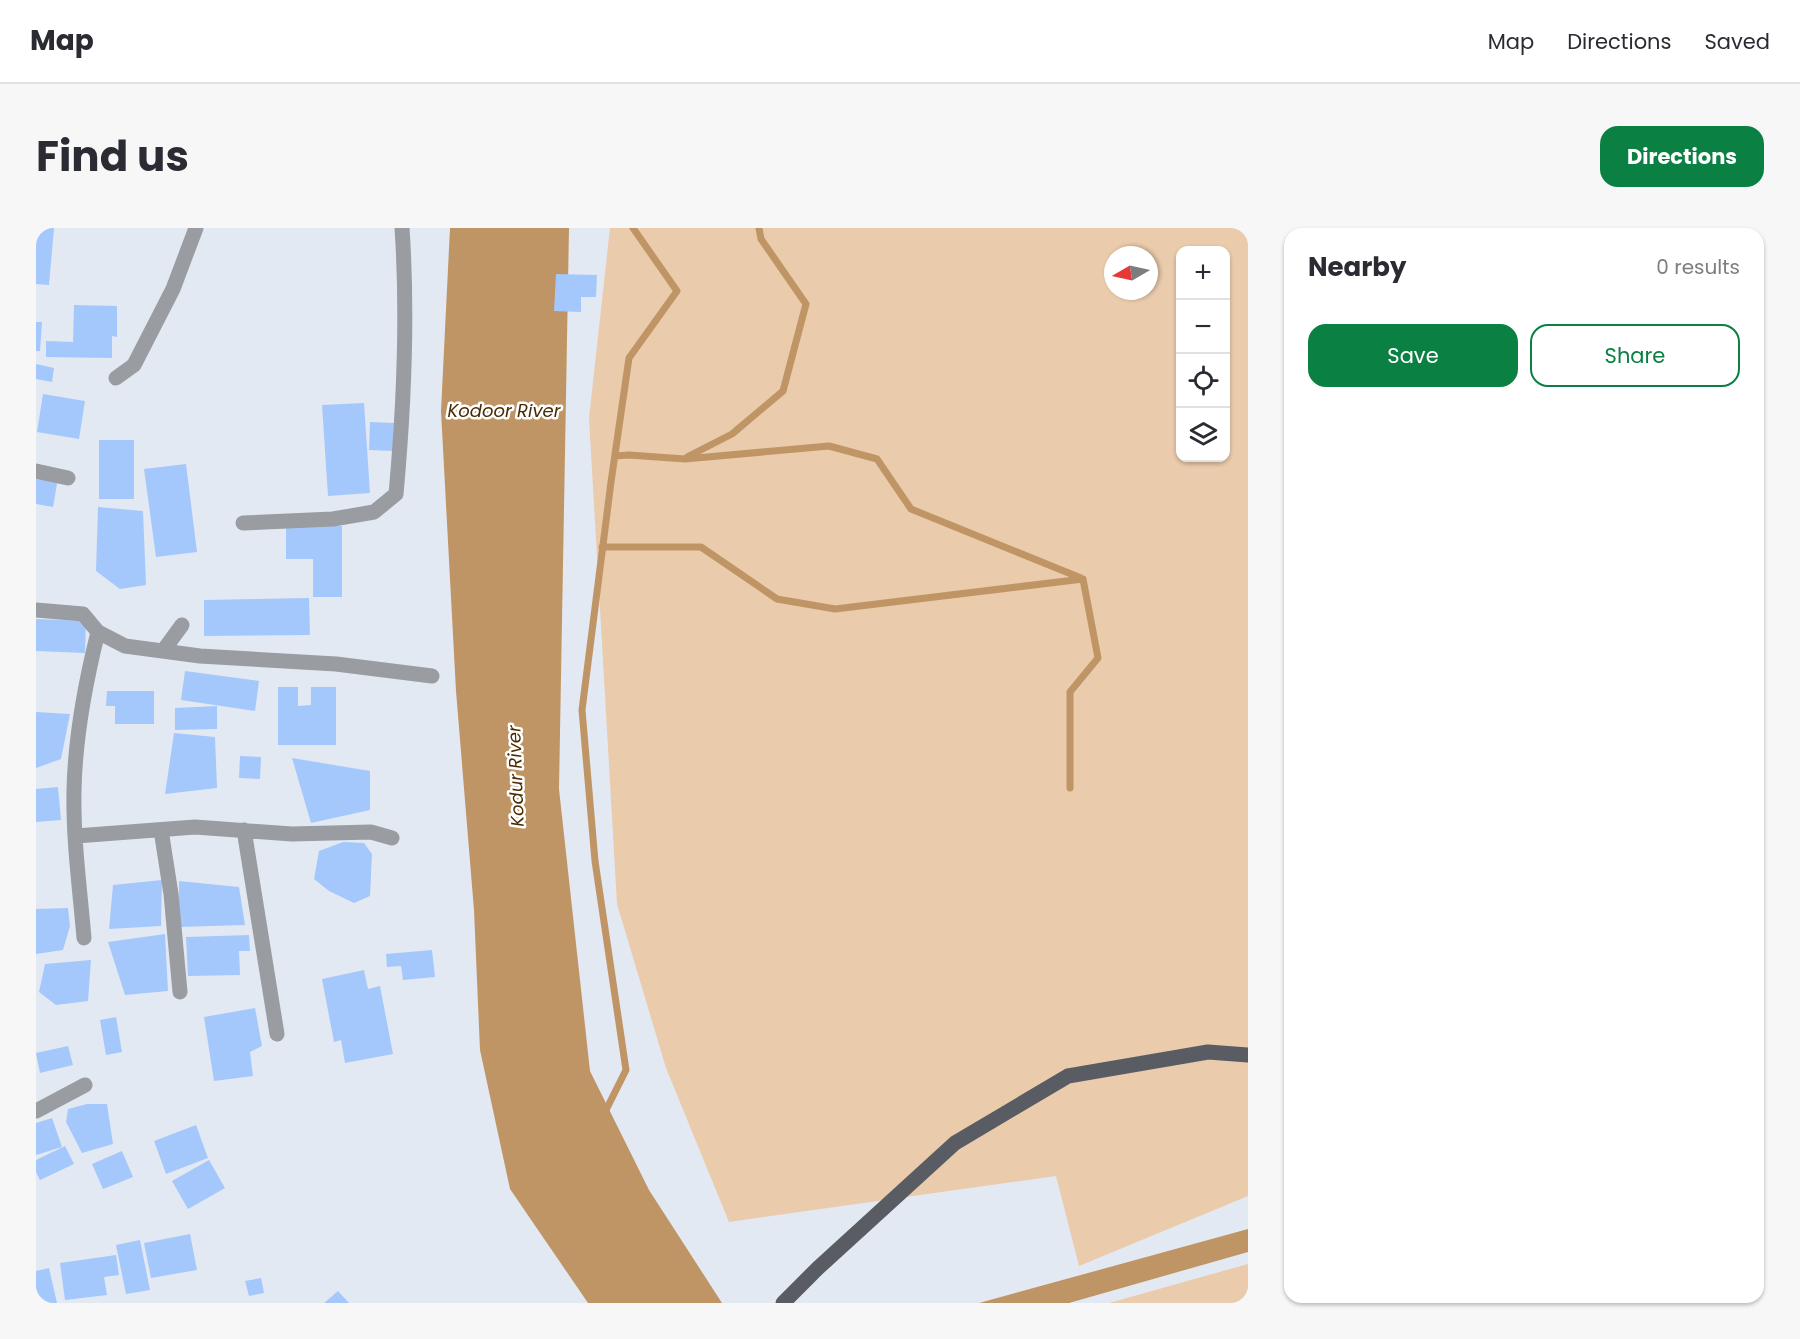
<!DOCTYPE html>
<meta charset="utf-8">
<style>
body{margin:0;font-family:Poppins,sans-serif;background:#f7f7f7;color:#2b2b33}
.controls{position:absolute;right:18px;top:18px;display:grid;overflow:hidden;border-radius:12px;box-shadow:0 2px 4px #0004}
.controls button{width:54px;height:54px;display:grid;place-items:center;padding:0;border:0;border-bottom:2px solid #e1e1e2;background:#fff;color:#2b2b33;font:30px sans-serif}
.compass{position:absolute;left:1068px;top:18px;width:54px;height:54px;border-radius:50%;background:#fff;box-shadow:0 2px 4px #0004;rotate:261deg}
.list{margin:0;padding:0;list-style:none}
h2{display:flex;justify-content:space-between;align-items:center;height:78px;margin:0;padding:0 24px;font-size:26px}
h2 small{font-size:20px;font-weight:400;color:#7c7c81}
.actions{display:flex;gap:12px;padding:18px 24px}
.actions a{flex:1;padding:14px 0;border:2px solid #0b8043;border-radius:18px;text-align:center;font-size:21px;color:#0b8043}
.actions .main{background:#0b8043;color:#fff}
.icon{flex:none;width:33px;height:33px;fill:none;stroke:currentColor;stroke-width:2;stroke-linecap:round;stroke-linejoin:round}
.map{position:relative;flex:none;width:1212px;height:1075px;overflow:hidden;border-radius:18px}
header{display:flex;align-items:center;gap:36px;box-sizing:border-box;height:84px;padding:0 30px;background:#fff;border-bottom:2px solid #e1e1e2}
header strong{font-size:28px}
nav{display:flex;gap:33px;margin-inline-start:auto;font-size:21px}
.intro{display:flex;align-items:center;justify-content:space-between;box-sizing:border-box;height:144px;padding:0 36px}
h1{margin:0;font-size:42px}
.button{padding:15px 27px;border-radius:18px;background:#0b8043;color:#fff;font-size:21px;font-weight:700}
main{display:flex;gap:36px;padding:0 36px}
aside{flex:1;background:#fff;border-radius:18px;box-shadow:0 2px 4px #0004}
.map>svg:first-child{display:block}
.green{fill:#eacbab;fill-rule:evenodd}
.water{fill:#c09566}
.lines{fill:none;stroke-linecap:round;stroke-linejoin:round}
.stream{stroke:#c09566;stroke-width:7}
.building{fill:#a4c8fb}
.minor{stroke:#999ca0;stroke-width:15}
.major{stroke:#595d63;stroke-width:15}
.labels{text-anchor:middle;stroke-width:5;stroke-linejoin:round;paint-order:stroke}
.water-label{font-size:18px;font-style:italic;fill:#492c04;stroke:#fff}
</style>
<header>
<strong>Map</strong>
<nav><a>Map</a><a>Directions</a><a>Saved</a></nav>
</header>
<div class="intro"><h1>Find us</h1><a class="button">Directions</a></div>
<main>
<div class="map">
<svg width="1212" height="1075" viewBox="0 0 1212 1075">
<rect width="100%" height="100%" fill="#e3e9f2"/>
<!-- green -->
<path class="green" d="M574,0H1212V968L1043,1038L1020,948L693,994L630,840L581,676L553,190ZM1144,22H1190V230H1144ZM1077,27H1113V63H1077Z
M1212,1036V1075H1073Z"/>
<!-- water -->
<path class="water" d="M414,0H533L523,561L554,843L613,962L686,1075H552L474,961L444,822L438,682L420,463L405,183Z
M1212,1001V1024L1033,1075H943Z"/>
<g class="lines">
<!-- stream -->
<path class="stream" d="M579,228L593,227L649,231L793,218L841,231L875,281L1045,350
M651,229L696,206L747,163L770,76L725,11L723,0
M566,319H665L741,371L799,381L1047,351L1062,430L1034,464V560
M568,886L590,842L559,633L546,482L575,254L593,130L641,63L597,0"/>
</g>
<!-- building -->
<path class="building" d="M0,0H18L13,57L0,56Z
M520,46L561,47L560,69H545V84L518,83Z
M38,77L81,78V109L76,108V130L10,129V113L37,114Z
M0,94H6L4,123H0Z
M0,136L18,140L16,154L0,151Z
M7,166L49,173L43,211L1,204Z
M328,175L334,265L292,268L286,177Z
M334,194L358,195L357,223L333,222Z
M63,212H98V271H63Z
M150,236L161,324L120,329L108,241Z
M0,240L23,244L17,279L0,276Z
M62,279L107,283L110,357L84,361L60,343Z
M250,297L306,298V369H277V331H250Z
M273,370L274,407L168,408V372Z
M0,391L50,393L49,425L0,423Z
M149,443L223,453L219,483L145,472Z
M242,459H262V478L275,477V459H300V517H242Z
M71,463H118V496H79V478H70Z
M181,478V501L139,502V480Z
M0,484L34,486L25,531L0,540Z
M138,505L179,509L181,560L129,566Z
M204,528L225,529L224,551L203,550Z
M256,530L334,543V582L275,595Z
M22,559L25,592L0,594V561Z
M307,614L328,615L336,626L334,668L318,675L293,663L278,651L283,623Z
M126,652L125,698L73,701L77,657Z
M143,653L203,659L209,697L143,699Z
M32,680L34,698L27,722L0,726V681Z
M129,706L132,763L89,767L72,714Z
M213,707L214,723H203L204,747L152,748L150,709Z
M396,722L399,749L367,752L365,738L351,739L350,726Z
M55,732L52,773L20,777L3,764L9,736Z
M328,742L332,761L344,758L357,826L309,835L305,812L298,814L286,751Z
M219,780L226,818L214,824L217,848L178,853L168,789Z
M80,789L86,824L70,827L64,792Z
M32,818L37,837L4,845L0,825Z
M51,876H71L77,916L46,925L30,894L32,881Z
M16,890L26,919L0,927V895Z
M160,897L172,930L130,946L118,913Z
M29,918L38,936L4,952L0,944V932Z
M86,923L97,949L67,961L56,936Z
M173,932L189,960L152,981L136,953Z
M154,1006L161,1042L115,1050L108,1015Z
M104,1012L114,1062L90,1066L80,1017Z
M80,1027L83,1047L68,1049L71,1067L29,1072L24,1035Z
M13,1040L21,1075H0V1043Z
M225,1050L228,1065L213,1068L209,1053Z
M302,1063L313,1075H288Z"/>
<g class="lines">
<!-- minor -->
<path class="minor" d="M80,150L98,137L137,61L160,0
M0,243L32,250
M207,295L297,291L338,284L360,266C368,178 372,88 366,0
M0,382L47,386L62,404L89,418L164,428L300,436L396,448
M127,423L146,397
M125,602L135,666L144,764
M208,602L241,806
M40,608L159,599L256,606L335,604L356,610
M48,710C44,662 37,612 38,563C39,508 49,456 62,404
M0,883L49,857"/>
<!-- major -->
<path class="major" d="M747,1075L782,1040L919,915L1032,848L1172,824L1212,827"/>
</g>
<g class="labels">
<!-- water labels -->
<g class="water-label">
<text x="468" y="189">Kodoor River</text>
<text transform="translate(480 548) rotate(-92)" y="6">Kodur River</text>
</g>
</g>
</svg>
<div class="controls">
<button>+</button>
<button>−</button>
<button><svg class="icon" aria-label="locate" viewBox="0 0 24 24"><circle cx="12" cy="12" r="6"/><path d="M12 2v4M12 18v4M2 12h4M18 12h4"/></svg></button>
<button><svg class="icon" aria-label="layers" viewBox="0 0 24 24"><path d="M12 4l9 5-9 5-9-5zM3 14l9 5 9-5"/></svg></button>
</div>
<svg class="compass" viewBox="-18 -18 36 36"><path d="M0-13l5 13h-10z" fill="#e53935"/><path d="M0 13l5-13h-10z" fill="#7c7c81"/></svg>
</div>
<aside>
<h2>Nearby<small>0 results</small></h2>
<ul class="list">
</ul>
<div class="actions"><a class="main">Save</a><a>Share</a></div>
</aside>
</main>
